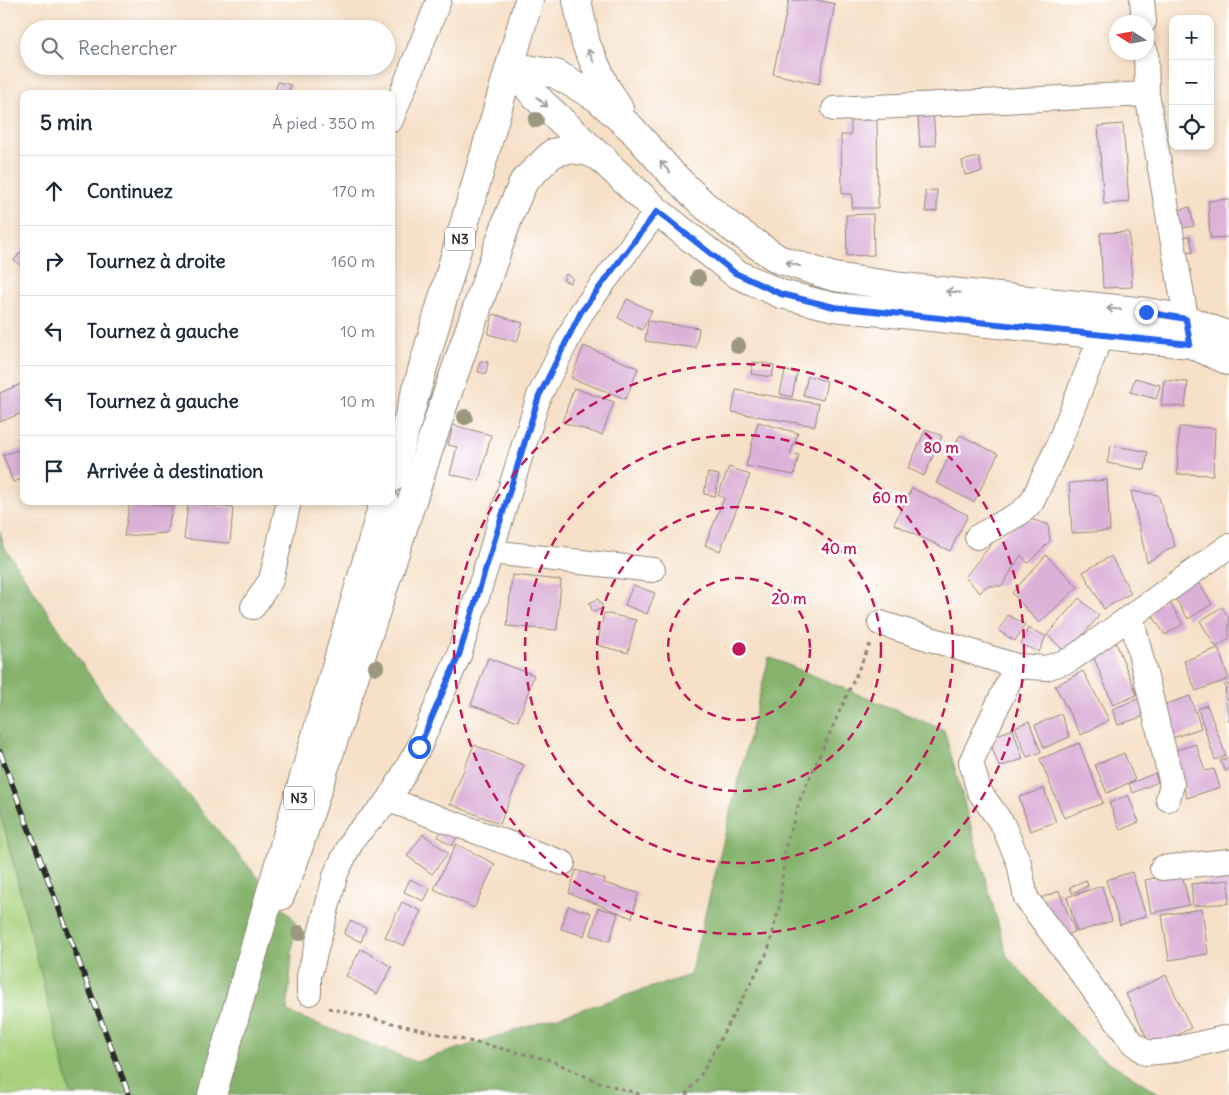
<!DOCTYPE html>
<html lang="fr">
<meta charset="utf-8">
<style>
body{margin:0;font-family:Delius,sans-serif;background:#f6f6f7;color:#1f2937}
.controls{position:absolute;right:15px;top:15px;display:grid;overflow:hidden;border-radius:10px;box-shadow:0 2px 8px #0003}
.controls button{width:45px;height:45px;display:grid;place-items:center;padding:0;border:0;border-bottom:1px solid #e0e1e3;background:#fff;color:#1f2937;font:25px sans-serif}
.compass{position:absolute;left:1109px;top:15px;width:45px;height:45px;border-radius:50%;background:#fff;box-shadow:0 2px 8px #0003;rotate:281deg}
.stop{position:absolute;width:15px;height:15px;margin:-11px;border:4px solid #2563eb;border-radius:50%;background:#fff}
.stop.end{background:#2563eb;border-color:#fff;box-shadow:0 1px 5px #0008}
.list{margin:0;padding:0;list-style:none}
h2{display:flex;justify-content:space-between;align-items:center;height:65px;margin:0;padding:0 20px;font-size:21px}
h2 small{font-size:16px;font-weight:400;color:#747a83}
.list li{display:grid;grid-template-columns:32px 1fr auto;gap:15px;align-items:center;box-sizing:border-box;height:70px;padding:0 20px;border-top:1px solid #e0e1e3}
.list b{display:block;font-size:19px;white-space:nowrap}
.list em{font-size:16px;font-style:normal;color:#747a83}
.icon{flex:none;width:28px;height:28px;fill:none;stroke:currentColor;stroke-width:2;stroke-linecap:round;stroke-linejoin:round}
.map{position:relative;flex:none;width:1229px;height:1095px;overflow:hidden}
.search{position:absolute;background:#fff;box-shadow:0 2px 8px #0003;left:20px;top:20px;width:375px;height:55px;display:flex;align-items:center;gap:12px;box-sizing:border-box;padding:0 18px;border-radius:28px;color:#747a83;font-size:19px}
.panel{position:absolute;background:#fff;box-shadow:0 2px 8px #0003;left:20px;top:90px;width:375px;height:415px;border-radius:10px}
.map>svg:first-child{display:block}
.green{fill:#a7d17d;stroke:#697e54}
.forest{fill:#85b36c;stroke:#586f4c}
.building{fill:#dbb1d8}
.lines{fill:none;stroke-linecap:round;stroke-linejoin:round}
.minor-casing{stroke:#908679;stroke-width:26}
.tertiary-casing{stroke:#908679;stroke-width:30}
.trunk-casing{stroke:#908679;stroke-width:30}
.path{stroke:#908679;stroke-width:3;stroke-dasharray:4 4;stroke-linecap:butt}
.minor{stroke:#fff;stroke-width:24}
.tertiary{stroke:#fff;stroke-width:28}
.trunk{stroke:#fff;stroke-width:28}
.rail-casing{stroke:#2b2b2b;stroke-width:5.5}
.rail{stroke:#fff;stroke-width:4;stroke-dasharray:11;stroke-linecap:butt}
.tree{fill:#9b987f}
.oneway{stroke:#a0a0a0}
.route{stroke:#2563eb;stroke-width:6}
.ring{fill:none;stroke:#c2185b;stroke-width:2.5;stroke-dasharray:9 6}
.labels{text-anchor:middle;stroke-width:5;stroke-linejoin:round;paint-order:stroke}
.shield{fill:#fff;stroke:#6b6b6b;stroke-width:1}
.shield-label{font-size:14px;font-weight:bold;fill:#2b2b2b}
.centre{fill:#c2185b;stroke:#fff;stroke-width:2.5}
.ring-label{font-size:15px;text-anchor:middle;font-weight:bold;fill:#c2185b;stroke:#fff;stroke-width:5;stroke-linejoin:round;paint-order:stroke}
</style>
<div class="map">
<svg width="1229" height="1095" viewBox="0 0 1229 1095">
<rect width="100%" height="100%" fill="#fff"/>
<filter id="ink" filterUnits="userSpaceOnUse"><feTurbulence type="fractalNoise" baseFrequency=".02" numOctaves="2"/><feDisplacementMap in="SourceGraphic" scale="10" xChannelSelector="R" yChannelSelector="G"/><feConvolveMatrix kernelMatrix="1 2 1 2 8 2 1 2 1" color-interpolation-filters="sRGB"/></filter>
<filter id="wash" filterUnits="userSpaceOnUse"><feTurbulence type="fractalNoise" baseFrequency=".0096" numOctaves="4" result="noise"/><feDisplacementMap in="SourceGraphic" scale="20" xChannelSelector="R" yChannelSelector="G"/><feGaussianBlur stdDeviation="1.12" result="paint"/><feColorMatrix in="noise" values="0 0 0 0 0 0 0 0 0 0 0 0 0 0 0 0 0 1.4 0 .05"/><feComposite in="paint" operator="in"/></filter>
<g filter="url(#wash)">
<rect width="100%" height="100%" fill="#f6e0c7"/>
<!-- green -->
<path class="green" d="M0,810L71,1095H0Z"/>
<!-- forest -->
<path class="forest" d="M0,531L3,545L105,698L295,921L287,1012L416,1062L690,975L769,657L944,730L1007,956L1096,1054L1162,1095H71L0,810Z"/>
<g id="blocks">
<!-- building -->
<path class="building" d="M789,0H818L835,4L819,84L773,74Z
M278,82L291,85L288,94H274Z
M933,114L936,145L920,147L918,116Z
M851,120H877L878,208H852V194H842L841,135H851Z
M1123,124L1129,202L1104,204L1098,126Z
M979,157L982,172L965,175L962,161Z
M937,190V211L926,212L925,191Z
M1229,199V237L1210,238L1208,201Z
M1190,207L1194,226L1178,229L1174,211Z
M873,214L874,255L847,256L846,215Z
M1129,232L1132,287L1103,288L1100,233Z
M1190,236L1193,252L1185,253L1183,237Z
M23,250L24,263L21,266L14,260Z
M566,274L573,278L570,283L563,280Z
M627,299L652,311L642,330L618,318Z
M493,314L523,323L517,342L488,334Z
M648,321L699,328L696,348L645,341Z
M584,346L638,368L626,399L571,378Z
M480,361L488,362L486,374L478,372Z
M753,362L774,365L772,377L751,374Z
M785,371L797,373L792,397L780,394Z
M808,376L827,381L823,400L803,395Z
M1135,378L1160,385L1156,399L1130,392Z
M1164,380L1188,382L1185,407L1161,405Z
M21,384L24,392V412L0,422V393Z
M574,388L614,402L602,435L562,422Z
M736,390L819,404L815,426L732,412Z
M758,422L798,433L790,454L799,455L794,475L746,466Z
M453,425L491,435L479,481L450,474L457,447L448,445Z
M1179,427L1215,428L1213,475L1177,474Z
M926,429L942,436L924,476L908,468Z
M960,435L998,454L974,502L936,483Z
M1111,445L1148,452L1145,470L1107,463Z
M24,448V478L13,482L3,455Z
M729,467L750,475L720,551L705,545L724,498L718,495Z
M708,473L719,475L715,496L704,494Z
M1107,480L1110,531L1072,533L1069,483Z
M912,488L968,515L950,551L894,524Z
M1131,491L1158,495L1175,546L1147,562Z
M130,502L173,506L166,533L124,536Z
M188,503L233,508L230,543L184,539Z
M1025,518L1048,524L1050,541L1028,563L1021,555L1002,586H986L980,593L965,577L993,542Z
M1046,555L1078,587L1039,623L1012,593Z
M1111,556L1131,593L1104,609L1083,572Z
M512,575L561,580L557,630L507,626Z
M1195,577L1212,604L1188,619L1171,592Z
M633,585L655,593L647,614L625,605Z
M1079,598L1099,616L1067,653L1047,635Z
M1167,598L1183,624L1165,635L1149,610Z
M598,599L603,608L593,612L589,603Z
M1222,607L1229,618V639L1216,647L1200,621Z
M604,613L636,620L628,653L597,645Z
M1008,615L1025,624L1015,641L999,631Z
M1028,628L1046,636L1039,652L1021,644Z
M1116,643L1137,695L1113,705L1092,653Z
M1218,648L1229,679L1196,691L1184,661Z
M488,658L534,675L518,721L471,705Z
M1083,671L1109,720L1081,735L1055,686Z
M1229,684V721H1228L1225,685Z
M1190,696L1201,728L1170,739L1158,707Z
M1141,698L1147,715L1118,725L1112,709Z
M1207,705L1226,756L1215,760L1198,709Z
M1061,714L1070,737L1044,748L1035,725Z
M1029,721L1041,752L1027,757L1015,727Z
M1013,729L1023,759L999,767L989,738Z
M1079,743L1103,803L1064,818L1040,759Z
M1196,744L1205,771L1214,769L1220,787L1187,798L1173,751Z
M474,745L524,765L500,824L450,804Z
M1124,753L1135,780L1107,793L1095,765Z
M1229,757V769L1225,771L1220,761Z
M1155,773L1158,782L1133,793L1129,784Z
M1044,789L1056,822L1030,831L1019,797Z
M1128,795L1139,822L1120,830L1109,803Z
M444,827L458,835L452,846L438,837Z
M423,834L448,853L432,874L407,856Z
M456,844L495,864L474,908L434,889Z
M576,870L605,879L604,883L638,893L632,918L569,893Z
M1132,872L1146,916L1120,925L1106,880Z
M1182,873L1189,905L1151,913L1145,880Z
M410,879L430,889L424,901L404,892Z
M1086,880L1088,886L1072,893L1070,887Z
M1229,880V903L1193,906L1191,884Z
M1102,886L1112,921L1077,932L1067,897Z
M1059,891L1075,931L1057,939L1041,898Z
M402,902L421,911L404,946L385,937Z
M568,906L591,913L584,936L561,929Z
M598,908L618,913L610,941L591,935Z
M1202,909L1208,954L1169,960L1162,915Z
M350,921L366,928L361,942L344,934Z
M361,949L392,967L377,994L346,976Z
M1166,975L1191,1028L1152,1048L1126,994Z"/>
</g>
</g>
<g filter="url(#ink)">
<use href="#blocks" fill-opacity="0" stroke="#908679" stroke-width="1"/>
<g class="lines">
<!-- minor casing -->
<g class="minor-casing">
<path id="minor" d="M1142,0L1144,22
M1146,52L1147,94L1189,335
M834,109L1147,94
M391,120L439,0
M977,537L1020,513L1032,502L1057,448L1102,334
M491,552L653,570
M253,607L271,580L289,501
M1131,616L1172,784L1168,799
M880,623L1016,666L1046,668L1070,660L1229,546
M1016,666L971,762L979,791L1003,825L1019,863L1026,898L1132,1042L1146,1053L1168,1051L1229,1037
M389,800L563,863
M1162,868L1229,861
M309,993V976L336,873L354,837L389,800L419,747L459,655L539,396L581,313L657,211"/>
</g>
<!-- tertiary casing -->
<g class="tertiary-casing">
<path id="tertiary" d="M577,0L586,44L604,84L619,109
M510,66L535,96L657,211L735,273L781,294L834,307L1191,344L1229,361
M510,66L556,74L596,97L632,129L672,174L703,204L731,227L778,259L834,277L902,287L1146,312L1186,319L1229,336
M280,896L293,864L443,406L510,213L524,181L553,153L569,149L586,151L603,158"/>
</g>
<!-- trunk casing -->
<g class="trunk-casing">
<path id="trunk" d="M391,478L529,0
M212,1095L384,501"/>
</g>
<!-- path -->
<path class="path" d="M328,1008L550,1060L596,1081L642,1095
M686,1095L702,1073L768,951L780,904L785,848L801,797L870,644"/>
<!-- minor -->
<use href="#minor" class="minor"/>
<!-- tertiary -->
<use href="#tertiary" class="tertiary"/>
<!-- trunk -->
<use href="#trunk" class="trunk"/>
<!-- rail casing -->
<g class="rail-casing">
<path id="rail" d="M0,752L129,1095"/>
</g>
<!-- rail -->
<use href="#rail" class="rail"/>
</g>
<!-- trees -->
<g class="tree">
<circle cx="536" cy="120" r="8"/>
<circle cx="698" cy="278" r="8"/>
<circle cx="738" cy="346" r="8"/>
<circle cx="465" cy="417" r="8"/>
<circle cx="376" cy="667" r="8"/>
<circle cx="299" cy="933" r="8"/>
</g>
<!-- one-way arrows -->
<defs><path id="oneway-shaft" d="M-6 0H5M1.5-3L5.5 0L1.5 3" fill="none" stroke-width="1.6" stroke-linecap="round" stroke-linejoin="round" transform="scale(1.25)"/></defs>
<g class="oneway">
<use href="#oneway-shaft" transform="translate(591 56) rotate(-114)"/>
<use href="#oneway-shaft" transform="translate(542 102) rotate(42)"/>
<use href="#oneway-shaft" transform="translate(665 167) rotate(-132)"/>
<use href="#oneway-shaft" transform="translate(793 264) rotate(-162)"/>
<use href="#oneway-shaft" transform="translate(953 292) rotate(-174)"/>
<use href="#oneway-shaft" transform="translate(1114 309) rotate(-174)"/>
</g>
</g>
<g class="lines" filter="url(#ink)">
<!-- route -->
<path class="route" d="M419,747L459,655L539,396L581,312L657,211L735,273L781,294L834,307L1190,344L1186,319L1146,312"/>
</g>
<!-- distance rings -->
<g class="ring">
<circle cx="739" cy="649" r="71"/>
<circle cx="739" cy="649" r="142"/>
<circle cx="739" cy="649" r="214"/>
<circle cx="739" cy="649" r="285"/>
</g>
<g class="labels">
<!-- shield labels -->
<g class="shield">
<rect x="445" y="227.5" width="30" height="23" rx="4"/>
<rect x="284" y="786.5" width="30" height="23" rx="4"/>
</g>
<g class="shield-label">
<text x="460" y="244">N3</text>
<text x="299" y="803">N3</text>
</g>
</g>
<circle cx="739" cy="649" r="8" class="centre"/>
<g class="ring-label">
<text x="941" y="453">80 m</text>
<text x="890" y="503">60 m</text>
<text x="839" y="554">40 m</text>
<text x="789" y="604">20 m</text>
</g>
</svg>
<div class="controls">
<button>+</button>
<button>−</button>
<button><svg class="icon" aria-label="locate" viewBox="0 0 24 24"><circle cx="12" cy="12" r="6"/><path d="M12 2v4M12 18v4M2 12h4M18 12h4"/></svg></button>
</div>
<svg class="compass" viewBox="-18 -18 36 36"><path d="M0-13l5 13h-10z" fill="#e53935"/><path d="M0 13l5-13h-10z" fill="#747a83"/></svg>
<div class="stop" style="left:419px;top:747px"></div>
<div class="stop end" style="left:1146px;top:312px"></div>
<div class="search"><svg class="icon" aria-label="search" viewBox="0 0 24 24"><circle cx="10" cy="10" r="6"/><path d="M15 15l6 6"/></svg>Rechercher</div>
<section class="panel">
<h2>5 min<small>À pied · 350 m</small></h2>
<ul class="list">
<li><svg class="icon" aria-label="ahead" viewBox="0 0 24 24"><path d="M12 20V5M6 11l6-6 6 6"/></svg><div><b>Continuez</b></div><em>170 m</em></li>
<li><svg class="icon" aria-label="right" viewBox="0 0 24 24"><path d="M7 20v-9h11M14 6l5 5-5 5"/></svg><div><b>Tournez à droite</b></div><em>160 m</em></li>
<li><svg class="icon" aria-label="left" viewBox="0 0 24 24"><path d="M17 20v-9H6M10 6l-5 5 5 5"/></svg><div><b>Tournez à gauche</b></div><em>10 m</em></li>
<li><svg class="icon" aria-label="left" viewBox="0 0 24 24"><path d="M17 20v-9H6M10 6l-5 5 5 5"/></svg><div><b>Tournez à gauche</b></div><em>10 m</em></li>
<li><svg class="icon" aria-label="arrive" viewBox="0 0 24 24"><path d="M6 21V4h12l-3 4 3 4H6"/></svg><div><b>Arrivée à destination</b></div></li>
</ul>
</section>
</div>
